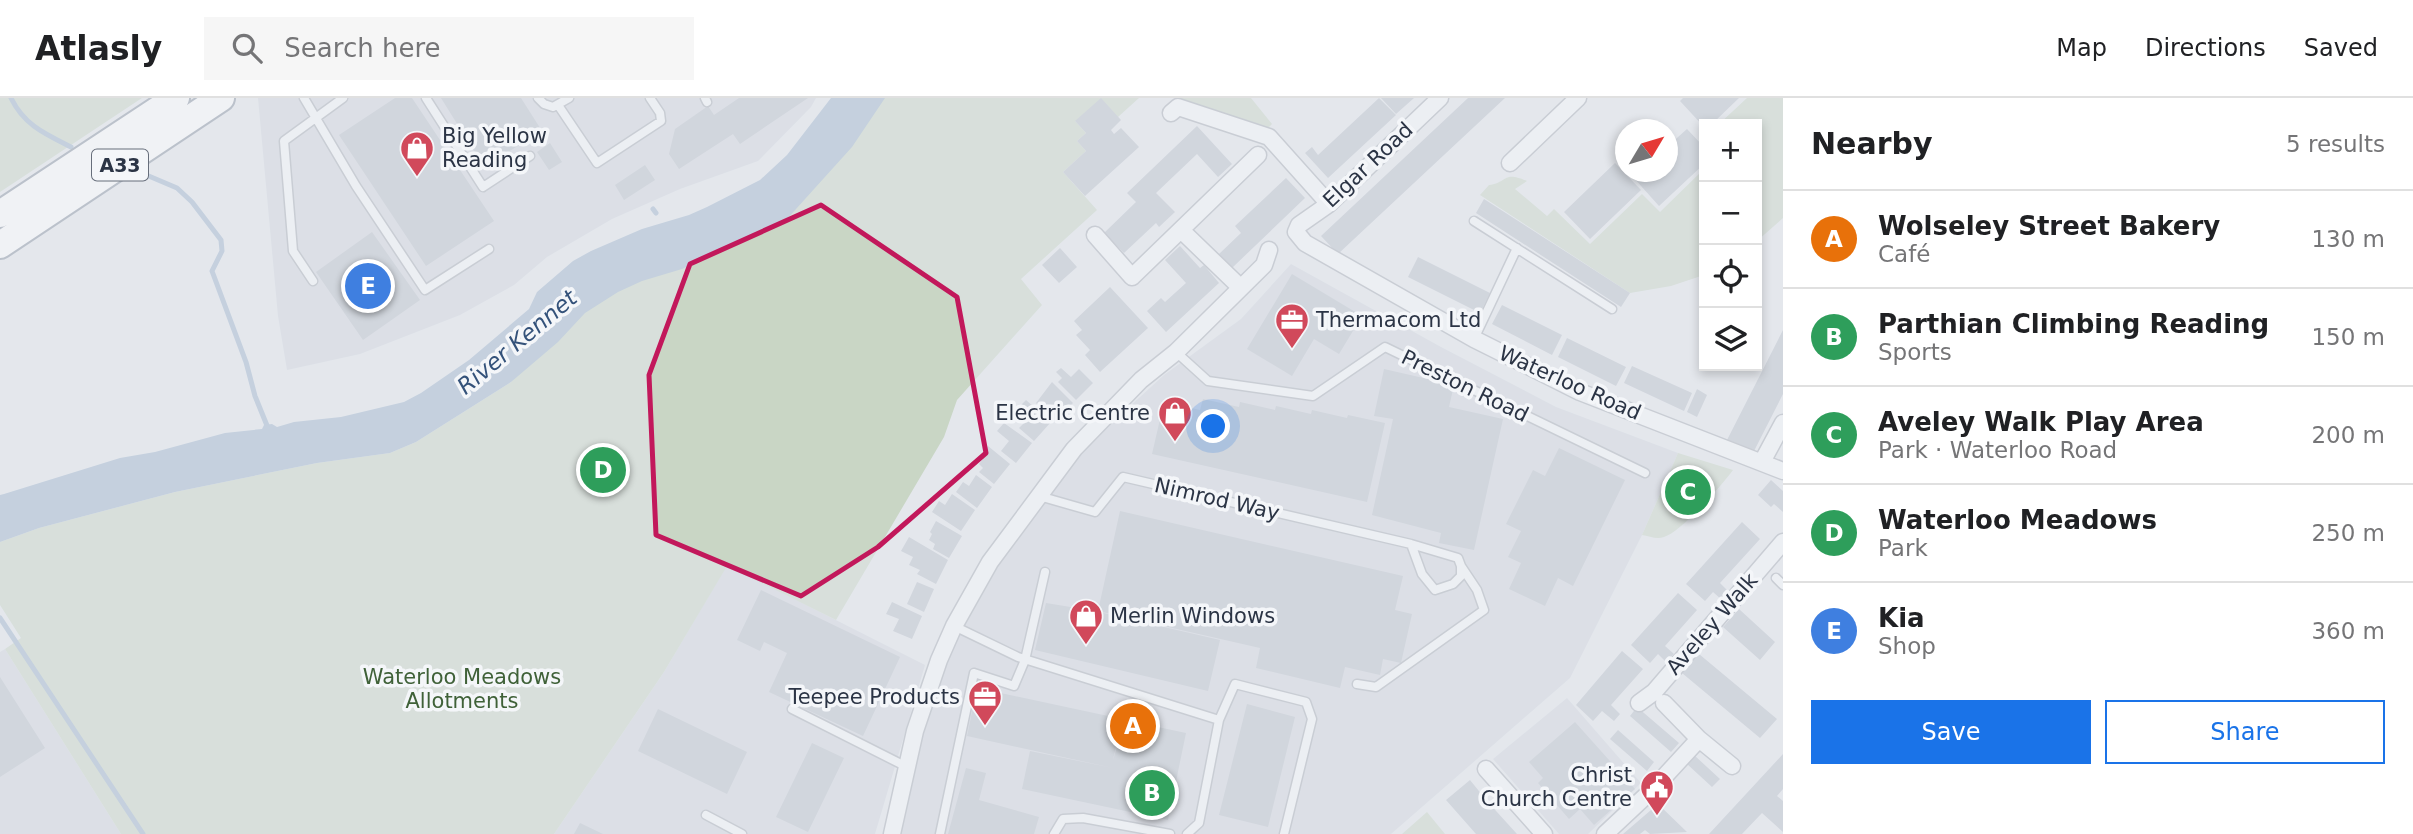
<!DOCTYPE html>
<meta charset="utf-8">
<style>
body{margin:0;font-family:"DejaVu Sans",sans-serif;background:#f6f6f6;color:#202124}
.controls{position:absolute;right:21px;top:21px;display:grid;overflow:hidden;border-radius:0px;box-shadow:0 4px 10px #0003}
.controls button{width:63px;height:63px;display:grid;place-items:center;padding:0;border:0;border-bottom:2px solid #e0e0e0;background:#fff;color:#202124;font:35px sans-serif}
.compass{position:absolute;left:1615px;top:21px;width:63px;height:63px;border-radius:50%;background:#fff;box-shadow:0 4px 10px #0003;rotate:52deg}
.you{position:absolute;left:1214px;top:329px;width:24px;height:24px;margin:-18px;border:5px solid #fff;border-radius:50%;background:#1a73e8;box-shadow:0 0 0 10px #1a73e833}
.badge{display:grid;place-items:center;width:46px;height:46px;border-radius:50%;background:#1a73e8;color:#fff;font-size:23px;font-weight:700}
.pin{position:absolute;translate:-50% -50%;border:4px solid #fff;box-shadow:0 2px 7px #0006}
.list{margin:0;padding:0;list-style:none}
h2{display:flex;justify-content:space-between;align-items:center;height:91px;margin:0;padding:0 28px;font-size:30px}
h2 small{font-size:23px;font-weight:400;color:#757577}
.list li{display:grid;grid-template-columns:46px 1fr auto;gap:21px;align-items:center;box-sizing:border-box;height:98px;padding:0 28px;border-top:2px solid #e0e0e0}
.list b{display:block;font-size:26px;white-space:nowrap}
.list p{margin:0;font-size:23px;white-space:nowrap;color:#757577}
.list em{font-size:23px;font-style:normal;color:#757577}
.actions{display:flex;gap:14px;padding:21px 28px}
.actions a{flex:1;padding:16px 0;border:2px solid #1a73e8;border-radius:0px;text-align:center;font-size:24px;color:#1a73e8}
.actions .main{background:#1a73e8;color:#fff}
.icon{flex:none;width:38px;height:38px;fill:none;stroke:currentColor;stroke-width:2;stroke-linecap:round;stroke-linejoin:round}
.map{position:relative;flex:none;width:1783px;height:736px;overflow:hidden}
header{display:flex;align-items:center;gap:42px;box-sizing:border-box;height:98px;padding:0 35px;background:#fff;border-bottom:2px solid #e0e0e0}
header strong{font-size:33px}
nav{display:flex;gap:38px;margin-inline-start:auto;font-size:24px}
.search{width:490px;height:63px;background:#f6f6f6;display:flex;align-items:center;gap:18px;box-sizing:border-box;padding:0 24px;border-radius:0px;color:#757577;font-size:26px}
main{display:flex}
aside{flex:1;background:#fff}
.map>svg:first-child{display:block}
.built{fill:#d2d6de}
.green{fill:#c9d6c5}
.water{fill:#9fb4cc}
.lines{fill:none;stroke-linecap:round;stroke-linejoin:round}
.stream{stroke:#9fb4cc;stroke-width:5}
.building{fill:#bbc0ca}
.service-casing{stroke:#a9aeb7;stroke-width:11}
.minor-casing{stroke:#a9aeb7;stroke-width:19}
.trunk-casing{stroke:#8b94a3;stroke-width:30}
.service{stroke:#f7f8fa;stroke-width:8}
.minor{stroke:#f7f8fa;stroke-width:16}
.trunk{stroke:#fff;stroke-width:26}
.marked{fill:none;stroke:#c2185b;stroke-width:5;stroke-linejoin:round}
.labels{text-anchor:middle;stroke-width:7;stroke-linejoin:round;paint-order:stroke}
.shield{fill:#f4f6f9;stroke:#676e7b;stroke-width:2}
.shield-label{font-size:19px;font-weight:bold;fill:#2b3445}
.poi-label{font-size:21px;fill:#2b3445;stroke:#f4f6f9;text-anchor:start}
.street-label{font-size:21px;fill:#2b3445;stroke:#f4f6f9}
.park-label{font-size:21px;fill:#3f6138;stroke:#f4f6f9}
.water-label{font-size:23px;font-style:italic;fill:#34527a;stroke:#f4f6f9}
</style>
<header>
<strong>Atlasly</strong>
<div class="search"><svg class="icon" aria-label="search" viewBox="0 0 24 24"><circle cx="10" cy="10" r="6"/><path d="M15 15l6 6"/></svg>Search here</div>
<nav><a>Map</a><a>Directions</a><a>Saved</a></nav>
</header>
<main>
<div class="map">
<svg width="1783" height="736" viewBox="0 0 1783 736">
<rect width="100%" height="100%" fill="#e4e7ec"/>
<!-- built -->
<path class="built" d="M258,0H816L811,9L758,63L680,91L612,121L547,159L514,187L460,217L360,256L287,272L278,218Z
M1291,166L1441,249L1556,309L1678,355L1642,437L1570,580L1391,736H892L917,628L953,538L1032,398L1164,277L1241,221Z
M727,467L925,567L875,736H554L664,574Z
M5,551L121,736H0V554Z
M1567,600L1641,685L1588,736H1559L1493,661Z"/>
<!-- green -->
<path class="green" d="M0,0H142L0,94Z
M880,0H1139L1118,19L1075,23L1086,35L1077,43L1086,53L1063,74L1097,112L1021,181L1042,207L957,302L944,339L836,522L727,468L664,574L554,736H121L5,551L21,540L0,507V444L39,430L175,394L317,365L390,355L416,344L511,284L579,207L780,124Z
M1179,0H1251L1272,26L1266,32Z
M1747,0H1783V120L1757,143V26H1719Z
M1704,71V177L1671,188L1630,195L1480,97L1489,87C1507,85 1503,72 1527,83L1515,91L1547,118L1554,111L1590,146L1642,96L1660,114Z
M1678,355L1733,372C1722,387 1681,434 1664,439C1657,442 1649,438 1642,437Z
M1427,714L1445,736H1402Z"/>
<!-- water -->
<path class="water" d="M831,0H885L852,49L787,121L682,171L642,183L618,194L585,215L558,244L511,284L416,344L390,355L317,365L175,394L39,430L0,444V397L4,396L120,360L155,354L225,335L262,331L264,327L272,326L277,329L294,324L341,319L404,304L421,295L469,262L529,211L537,194L573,163L591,153L642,131L689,117L707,109L760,82L787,57Z"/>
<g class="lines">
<!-- stream -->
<path class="stream" d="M11,0C24,27 45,36 71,49
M144,76L177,90L192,104L221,142L222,153L212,173L246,264L255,298L268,330
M653,111L656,115
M0,520L143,736"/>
</g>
<!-- building -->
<path class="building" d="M395,0H412L494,123L426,168L339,37Z
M441,0H521L542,33L484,69Z
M739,0H808L740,46L733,36L679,71L669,56L675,31L708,8L714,17Z
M1101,0L1121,22L1111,32L1114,36L1121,30L1139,49L1085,98L1063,74L1086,53L1077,43L1086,35L1075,23Z
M1379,0L1396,17L1328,80L1305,55L1312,49L1318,57Z
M1381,0H1414L1396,16Z
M1468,0H1505L1338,156L1321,138Z
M1683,0H1739L1712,26H1704V29L1680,3Z
M1197,28L1232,66L1218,79L1197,56L1156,95L1175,114L1159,129L1156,125L1124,155L1104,135L1136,104L1127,95Z
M1687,31L1704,49V66L1659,108L1633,79L1639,74H1668V48Z
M550,45L562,64L549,72L537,54Z
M1615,65L1641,92L1590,141L1564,114Z
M645,67L655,82L624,102L615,87Z
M1286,80L1305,100L1232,170L1219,156L1241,135L1235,128Z
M1484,101L1630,195L1621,209L1476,115Z
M372,134L420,202L363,242L316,174Z
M1180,148L1200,170L1204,167L1219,185L1166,234L1147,213L1161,200L1165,204L1186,185L1165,162Z
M1060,150L1077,169L1059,185L1042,167Z
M1418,159L1490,195L1480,215L1408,179Z
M1292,176L1362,218L1339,256L1314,241L1292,278L1247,251Z
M1110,189L1148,230L1100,274L1085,257L1090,252L1076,237L1082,232L1074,223Z
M1502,207L1562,237L1552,257L1492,226Z
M1783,232V296L1753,355L1727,342Z
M1567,240L1626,269L1616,288L1558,259Z
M1632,268L1692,295L1684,313L1624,285Z
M1061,270L1071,279L1079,271L1093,285L1076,302L1058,284L1062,280L1056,274Z
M1384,271L1454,287L1449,309L1503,321L1474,452L1439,445L1441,435L1372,417L1393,321L1374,318Z
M1052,284L1073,305L1055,323L1036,305Z
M1697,291L1707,297L1697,319L1687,314Z
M1203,301L1239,309L1240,304L1275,312L1276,308L1311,316L1312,312L1347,320L1348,317L1385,325L1367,404L1152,356L1164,304L1200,312Z
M1026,302L1051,324L1034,343L1019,330L1028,321L1017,311Z
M1004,325L1032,345L1016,365L1001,353L1009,343L997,333Z
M988,348L1010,366L994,386L979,374L983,370L979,366L983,361L980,359Z
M1559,350L1625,382L1573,488L1558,480L1545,508L1509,491L1521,465L1508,459L1521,433L1506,426L1533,372L1545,378Z
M976,377L992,389L977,410L956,394L963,384L969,388Z
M1771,382L1783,393V414L1774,406L1771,409L1758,397Z
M952,396L975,412L961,433L932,414L939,403L945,407Z
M1120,413L1403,478L1395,512L1412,516L1401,565L1383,561L1380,577L1345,569L1340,590L1256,570L1260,550L1098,513Z
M936,423L962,438L949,460L933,451L935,446L929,442L932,436L930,434Z
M1742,424L1760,441L1720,485L1729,494L1722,502L1713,494L1705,503L1686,486Z
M909,439L948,462L936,486L917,476L920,472L909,467L913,459L901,453Z
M917,484L934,491L924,514L907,506Z
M761,492L900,559L863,638L769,594L787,555L764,544L760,553L737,542Z
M1678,495L1697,512L1665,548L1674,556L1666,564L1658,556L1650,565L1631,547Z
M892,504L922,518L912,541L893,533L899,521L886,516Z
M1046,505L1095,513L1220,542L1208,593L1035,552Z
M1739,511L1775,544L1760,562L1723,529Z
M1622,553L1643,571L1611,607L1620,616L1614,623L1602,613L1593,623L1576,607Z
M1699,556L1777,621L1760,640L1682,575Z
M0,579L45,650L0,679Z
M977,590L1122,621L1113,662L1125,622L1186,635L1168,722L1022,691L1030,653L1113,670L967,638Z
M1247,606L1295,619L1268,729L1219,717Z
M1637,609L1679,645L1671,654L1630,618Z
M658,611L747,654L727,696L638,653Z
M1575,624L1635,691L1594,727L1580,711L1569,721L1538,685L1543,680L1529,664Z
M1618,632L1654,664L1647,673L1610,641Z
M812,645L844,660L808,734L776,719Z
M1783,656V691L1777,698L1783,703V734L1762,715L1742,736H1709Z
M1694,657L1720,681L1712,689L1687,666Z
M966,670L986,675L979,702L1039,719L1034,736H948Z
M1470,682L1487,703L1517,736H1476L1446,702Z
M1658,706L1687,734L1650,736L1645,732L1640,736H1623Z
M580,725L603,736H574Z"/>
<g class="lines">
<!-- service casing -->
<g class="service-casing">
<path id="service" d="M304,0L356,88L425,192L489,151
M426,0L483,89L530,58
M538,0L544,6L553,9L569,0
M705,0L707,4
M558,7L597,65L661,23L660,15L650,0
M1474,123L1612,211
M313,183L293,153L284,43L343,0
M1474,241L1517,150
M1176,254L1208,283L1313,298L1385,249L1645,375
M1039,398L1095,414L1123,379L1411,446L1458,460L1461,468V478L1453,486L1435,492L1422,476L1411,446
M1776,480L1783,487
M954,528L1018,559L1219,622
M1357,586L1376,589L1484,512L1477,492L1461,468
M792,611L907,669
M706,717L742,736
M940,736L974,575L1014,588L1025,562L1045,474
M1054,736L1063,721L1083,720L1170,736
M1187,736L1199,725L1219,622L1235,586L1306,604L1312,621L1284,736"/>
</g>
<!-- minor casing -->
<g class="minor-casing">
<path id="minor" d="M1440,0L1329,106L1299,127L1296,134L1305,145L1474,241L1580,294L1783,373
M1171,15L1178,9L1269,39L1329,106
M1510,65L1578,0
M1181,132L1240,189
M1095,137L1132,179L1258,57
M1762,364L1783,325
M1639,605L1654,594L1783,444
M1664,605L1699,641
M1486,671L1544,736
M892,736L915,633L939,562L954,528L990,464L1074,351L1141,282L1176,254L1264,167L1269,152
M1605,736L1652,692L1699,641L1732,668"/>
</g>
<!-- trunk casing -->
<g class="trunk-casing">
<path id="trunk" d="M0,116L176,0
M0,147L221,0"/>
</g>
<!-- service -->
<use href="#service" class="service"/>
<!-- minor -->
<use href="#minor" class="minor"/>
<!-- trunk -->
<use href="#trunk" class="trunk"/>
</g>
<!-- marked area -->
<path d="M0 0H1783V736H0ZM821,107L957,199L986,355L878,449L801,498L656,437L649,277L690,166Z" fill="#e4e7ec" fill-opacity=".55" fill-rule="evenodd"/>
<path class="marked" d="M821,107L957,199L986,355L878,449L801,498L656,437L649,277L690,166Z"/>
<!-- icons -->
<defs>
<g id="shop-pin" transform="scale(1.75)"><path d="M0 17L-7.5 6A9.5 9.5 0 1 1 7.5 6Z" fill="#d1495b" stroke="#f4f6f9"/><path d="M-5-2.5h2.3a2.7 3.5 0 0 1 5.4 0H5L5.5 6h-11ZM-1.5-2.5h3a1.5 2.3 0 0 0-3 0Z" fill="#fff"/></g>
<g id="office-pin" transform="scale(1.75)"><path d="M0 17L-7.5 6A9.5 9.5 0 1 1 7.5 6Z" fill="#d1495b" stroke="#f4f6f9"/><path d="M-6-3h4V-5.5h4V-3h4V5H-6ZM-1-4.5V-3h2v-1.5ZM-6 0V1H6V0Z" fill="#fff"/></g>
<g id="civic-pin" transform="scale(1.75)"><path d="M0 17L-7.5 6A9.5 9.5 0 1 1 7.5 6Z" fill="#d1495b" stroke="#f4f6f9"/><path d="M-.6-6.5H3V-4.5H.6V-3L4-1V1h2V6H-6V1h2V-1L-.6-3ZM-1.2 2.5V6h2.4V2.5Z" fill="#fff"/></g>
</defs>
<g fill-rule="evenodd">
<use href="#shop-pin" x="417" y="50"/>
<use href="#office-pin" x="1292" y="222"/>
<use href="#shop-pin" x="1175" y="315"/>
<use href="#shop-pin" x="1086" y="518"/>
<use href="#office-pin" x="985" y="599"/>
<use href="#civic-pin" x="1657" y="689"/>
</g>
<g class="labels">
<!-- shield labels -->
<rect class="shield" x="92" y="51.5" width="56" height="31" rx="5"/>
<g class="shield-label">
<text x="120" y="74">A33</text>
</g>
<!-- poi labels -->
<g class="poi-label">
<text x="442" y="45">Big Yellow<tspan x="442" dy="24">Reading</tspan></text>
<text x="1316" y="229">Thermacom Ltd</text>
<text x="1150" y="322" text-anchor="end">Electric Centre</text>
<text x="1110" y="525">Merlin Windows</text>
<text x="960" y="606" text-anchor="end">Teepee Products</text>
<text x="1632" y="684" text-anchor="end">Christ<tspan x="1632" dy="24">Church Centre</tspan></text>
</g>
<!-- street labels -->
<g class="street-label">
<text transform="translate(1368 67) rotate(-43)" y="7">Elgar Road</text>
<text transform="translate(1570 285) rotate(24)" y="7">Waterloo Road</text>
<text transform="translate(1465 288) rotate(26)" y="7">Preston Road</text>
<text transform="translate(1217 401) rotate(13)" y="7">Nimrod Way</text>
<text transform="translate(1712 526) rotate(-49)" y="7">Aveley Walk</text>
</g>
<!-- park labels -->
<g class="park-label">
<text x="462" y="586">Waterloo Meadows<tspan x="462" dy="24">Allotments</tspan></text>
</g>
<!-- water labels -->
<g class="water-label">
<text transform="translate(517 244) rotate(-40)" y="8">River Kennet</text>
</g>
</g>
</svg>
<div class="controls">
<button>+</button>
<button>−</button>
<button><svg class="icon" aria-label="locate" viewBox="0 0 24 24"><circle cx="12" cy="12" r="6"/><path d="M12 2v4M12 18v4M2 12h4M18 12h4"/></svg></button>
<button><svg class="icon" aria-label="layers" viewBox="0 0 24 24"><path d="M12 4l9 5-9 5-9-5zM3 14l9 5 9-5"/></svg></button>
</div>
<svg class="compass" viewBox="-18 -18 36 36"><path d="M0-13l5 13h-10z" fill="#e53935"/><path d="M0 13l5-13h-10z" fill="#757577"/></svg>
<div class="you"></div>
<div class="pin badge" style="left:1133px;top:628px;background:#e8710a">A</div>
<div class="pin badge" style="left:1152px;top:695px;background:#2e9e5b">B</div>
<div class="pin badge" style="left:1688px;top:394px;background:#2e9e5b">C</div>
<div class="pin badge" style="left:603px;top:372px;background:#2e9e5b">D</div>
<div class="pin badge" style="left:368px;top:188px;background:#3f7fe0">E</div>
</div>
<aside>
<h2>Nearby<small>5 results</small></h2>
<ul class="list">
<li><span class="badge" style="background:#e8710a">A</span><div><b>Wolseley Street Bakery</b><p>Café</p></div><em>130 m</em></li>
<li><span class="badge" style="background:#2e9e5b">B</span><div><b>Parthian Climbing Reading</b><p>Sports</p></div><em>150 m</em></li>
<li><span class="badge" style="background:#2e9e5b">C</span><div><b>Aveley Walk Play Area</b><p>Park · Waterloo Road</p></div><em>200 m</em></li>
<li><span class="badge" style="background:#2e9e5b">D</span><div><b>Waterloo Meadows</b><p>Park</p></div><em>250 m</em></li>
<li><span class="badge" style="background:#3f7fe0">E</span><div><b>Kia</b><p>Shop</p></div><em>360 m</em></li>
</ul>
<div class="actions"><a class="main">Save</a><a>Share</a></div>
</aside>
</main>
